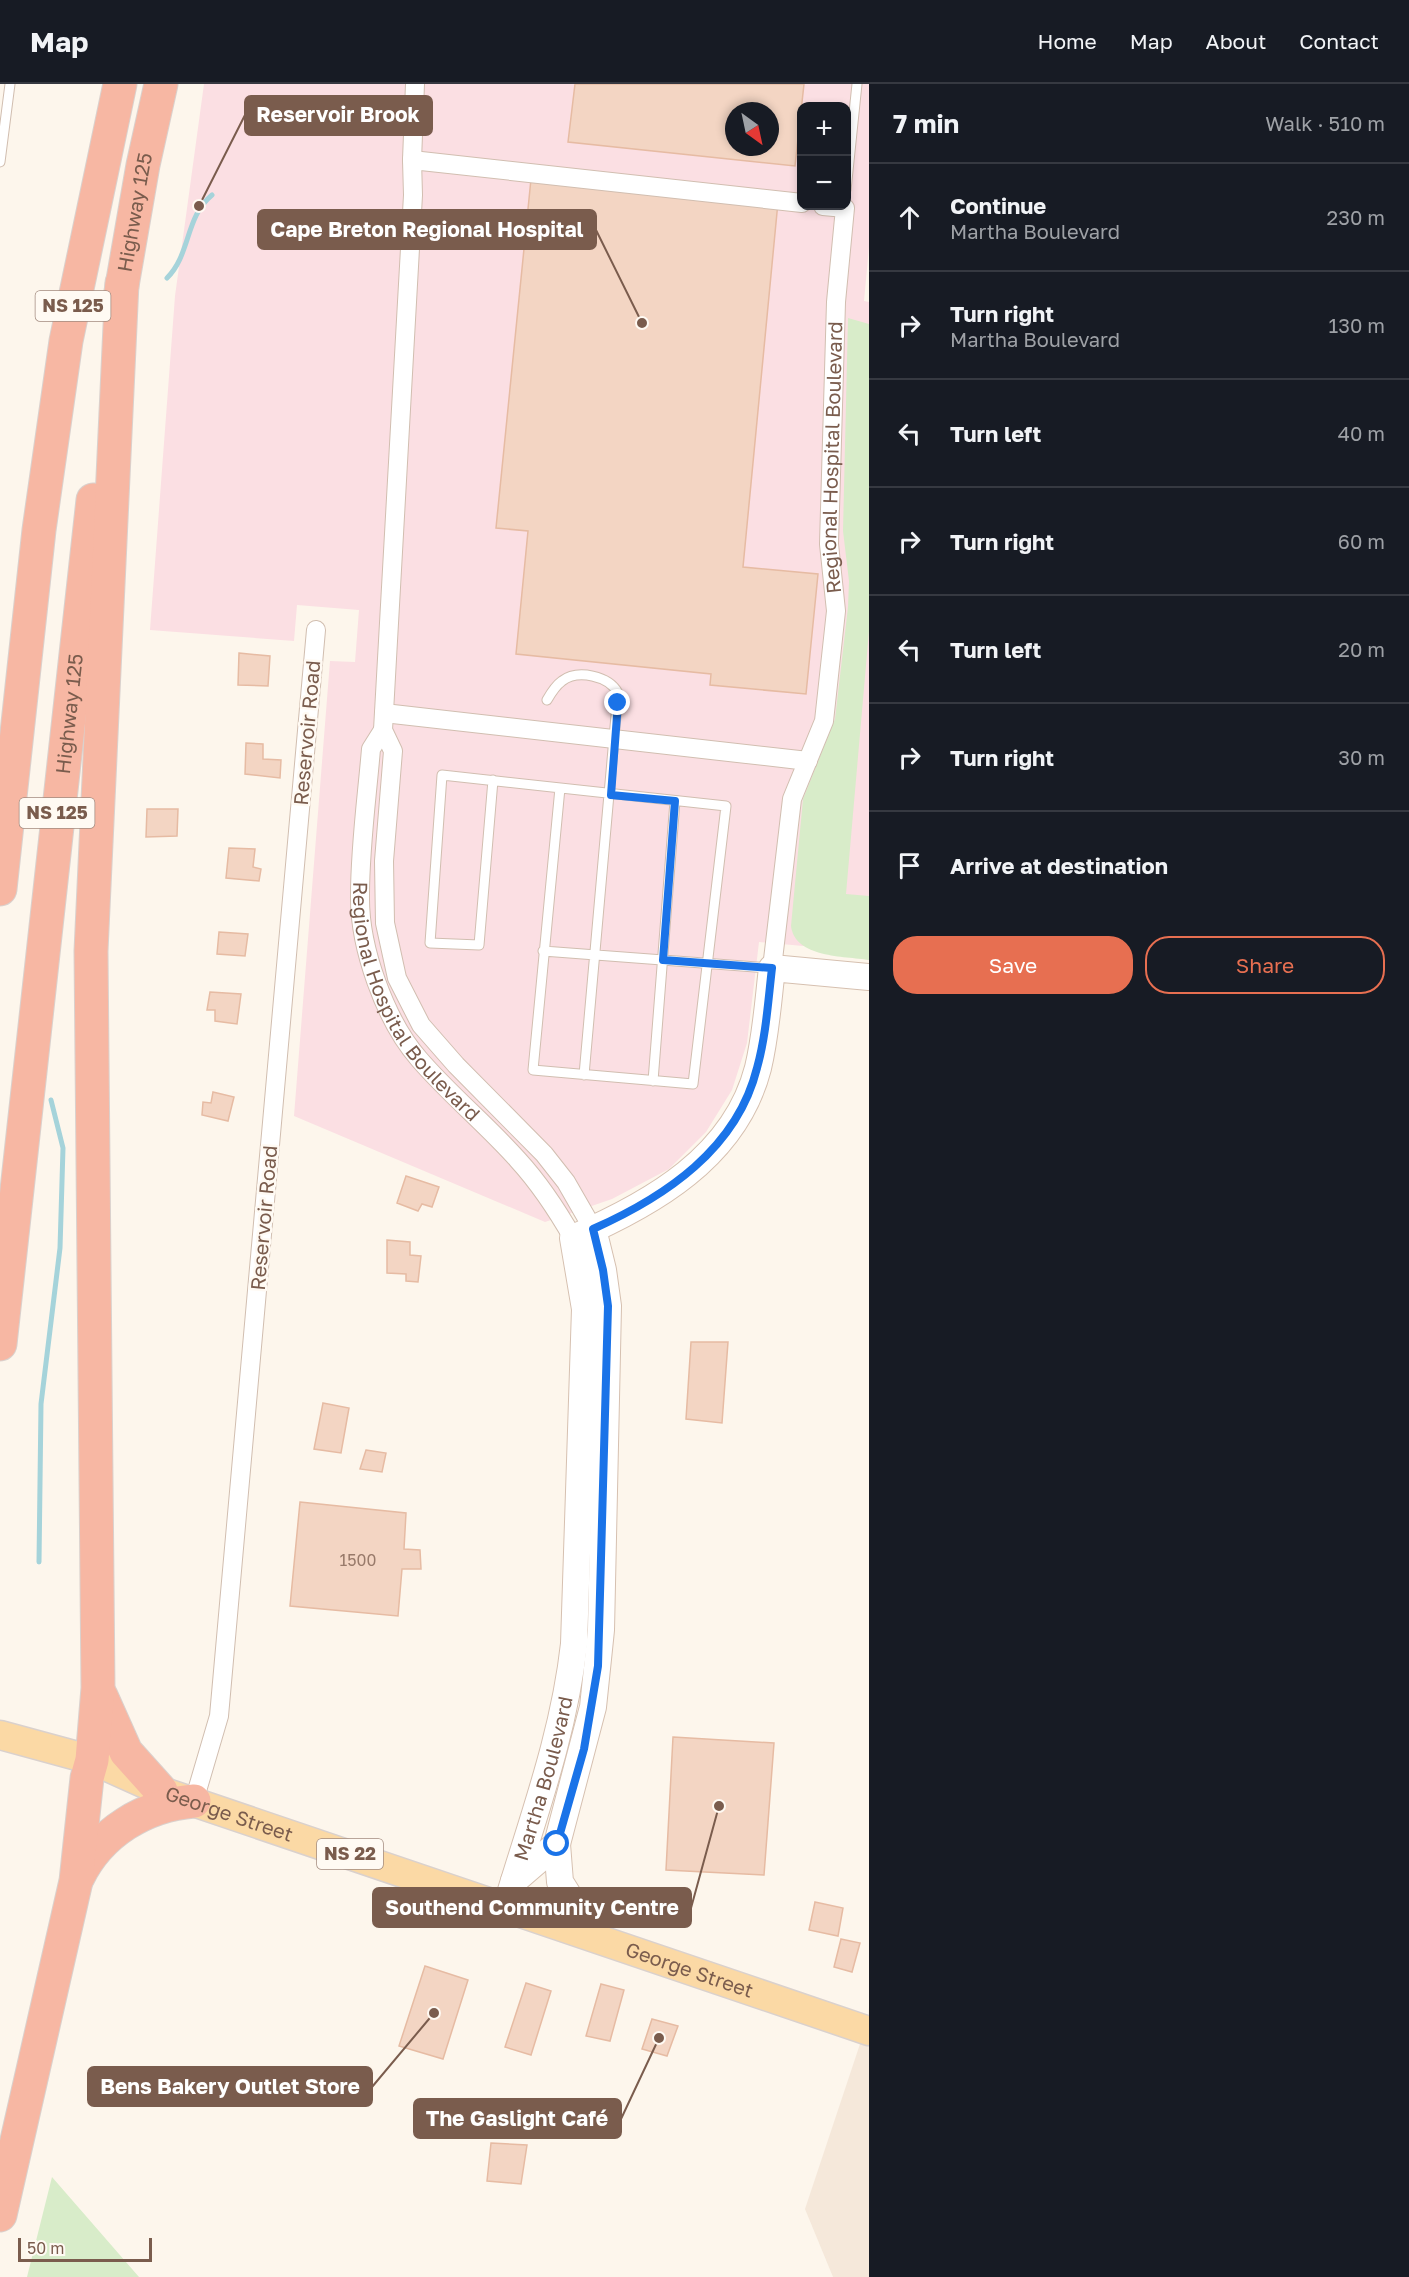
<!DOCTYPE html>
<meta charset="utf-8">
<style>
body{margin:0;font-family:"Golos Text",sans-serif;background:#20242c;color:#f1f3f6}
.controls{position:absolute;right:18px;top:18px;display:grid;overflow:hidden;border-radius:12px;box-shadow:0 3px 9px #0003}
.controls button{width:54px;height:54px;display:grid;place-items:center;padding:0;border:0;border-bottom:2px solid #363941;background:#171b24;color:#f1f3f6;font:30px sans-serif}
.compass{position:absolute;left:725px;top:18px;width:54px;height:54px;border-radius:50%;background:#171b24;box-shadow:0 3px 9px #0003;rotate:147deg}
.scale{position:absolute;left:18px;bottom:15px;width:134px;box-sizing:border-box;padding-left:6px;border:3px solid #7a5c4d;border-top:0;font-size:16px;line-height:21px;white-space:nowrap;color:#7a5c4d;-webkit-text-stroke:4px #fffaf3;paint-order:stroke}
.stop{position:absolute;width:18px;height:18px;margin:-14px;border:4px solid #1a73e8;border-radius:50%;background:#fff}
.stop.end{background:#1a73e8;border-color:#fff;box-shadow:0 2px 6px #0008}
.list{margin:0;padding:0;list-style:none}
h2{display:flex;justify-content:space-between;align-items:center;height:78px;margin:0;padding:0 24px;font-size:26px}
h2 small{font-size:20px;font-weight:400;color:#9ea1a6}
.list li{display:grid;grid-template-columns:39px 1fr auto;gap:18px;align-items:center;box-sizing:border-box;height:108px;padding:0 24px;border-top:2px solid #363941}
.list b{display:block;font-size:22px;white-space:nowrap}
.list p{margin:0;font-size:20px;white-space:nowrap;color:#9ea1a6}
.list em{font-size:20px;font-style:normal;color:#9ea1a6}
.actions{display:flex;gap:12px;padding:18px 24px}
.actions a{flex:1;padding:14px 0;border:2px solid #e76f51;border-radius:24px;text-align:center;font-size:21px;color:#e76f51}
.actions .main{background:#e76f51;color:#fff}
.icon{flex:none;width:33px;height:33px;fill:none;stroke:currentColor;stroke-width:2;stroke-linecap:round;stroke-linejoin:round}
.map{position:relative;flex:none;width:869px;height:2193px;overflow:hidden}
header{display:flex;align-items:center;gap:36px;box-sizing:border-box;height:84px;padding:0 30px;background:#171b24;border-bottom:2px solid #363941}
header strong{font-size:28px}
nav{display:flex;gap:33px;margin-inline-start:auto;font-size:21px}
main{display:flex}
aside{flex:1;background:#171b24}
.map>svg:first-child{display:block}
.residential{fill:#f5e8da}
.medical{fill:#fbdfe3;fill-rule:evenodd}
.green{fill:#d8ecc9}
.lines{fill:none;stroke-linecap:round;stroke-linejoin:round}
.stream{stroke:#a5d3da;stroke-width:5}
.building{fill:#f3d5c3;stroke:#e6bba3;stroke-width:1.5;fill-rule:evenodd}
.lane-casing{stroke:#d1beb0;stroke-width:11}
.street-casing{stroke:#d1beb0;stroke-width:20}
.secondary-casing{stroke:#d6c0b0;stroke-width:28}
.primary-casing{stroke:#dad1cd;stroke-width:31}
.highway-casing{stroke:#dad1cd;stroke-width:35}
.lane{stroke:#fff;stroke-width:9}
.street{stroke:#fff;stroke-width:18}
.secondary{stroke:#fff;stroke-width:26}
.primary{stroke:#fbd9a5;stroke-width:28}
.highway{stroke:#f7b7a3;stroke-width:33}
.route{stroke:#1a73e8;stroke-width:8}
.labels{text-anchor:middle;stroke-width:5;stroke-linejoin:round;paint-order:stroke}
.number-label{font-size:16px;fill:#987a6a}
.shield{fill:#fffaf3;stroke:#a28b7f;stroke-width:1.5}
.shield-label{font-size:18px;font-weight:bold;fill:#7a5c4d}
.street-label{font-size:20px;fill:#7a5c4d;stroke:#fffaf3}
.leader{fill:none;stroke:#7a5c4d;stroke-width:2}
.callout-dot{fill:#7a5c4d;stroke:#fffaf3;stroke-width:2}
.callout{fill:#7a5c4d;stroke:#7a5c4d;stroke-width:2}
.callout-label{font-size:21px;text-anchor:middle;font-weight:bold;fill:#fff}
</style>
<header>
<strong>Map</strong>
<nav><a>Home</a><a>Map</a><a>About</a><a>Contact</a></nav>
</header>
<main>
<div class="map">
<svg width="869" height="2193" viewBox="0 0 869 2193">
<rect width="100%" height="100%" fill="#fdf6ec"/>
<!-- residential -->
<path class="residential" d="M869,1923V2193H833L805,2125L868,1936Z"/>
<!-- medical -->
<path class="medical" d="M204,0H869V163L864,217L869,218V868L759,858L747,959L732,1006L706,1048L669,1085L612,1115L545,1138L294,1032L330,577L355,578L359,526L297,521L294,557L150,546L175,212ZM802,22H846V122H802ZM734,27H770V63H734Z"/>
<!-- green -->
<path class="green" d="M848,234L869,240V547L846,810L869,812V876C844,872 795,874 791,842L803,715L835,635L848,523L849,497L843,447Z
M52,2093L139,2193H27Z"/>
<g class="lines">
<!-- stream -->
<path class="stream" d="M167,194C191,170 185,133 212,111
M39,1478L41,1320L60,1164L63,1064L51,1016"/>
</g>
<!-- building -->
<path class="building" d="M575,0H804L795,82L568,58ZM734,27H770V63H734Z
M531,95L778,118L743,483L818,490L806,610L710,601L711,590L516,570L528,447L496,444Z
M239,569L270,572L268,602L238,601Z
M246,659L263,660V675L281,676L280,694L245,690Z
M147,725H178L177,752L146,753Z
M229,764L255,765L253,783L261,785L259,797L226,794Z
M219,848L248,850L245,872L217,870Z
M210,908L241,910L237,940L215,937V926H207Z
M213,1008L234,1013L228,1037L202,1031L203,1018L211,1019Z
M406,1092L439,1103L432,1123L422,1120L418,1127L397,1119Z
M387,1156L410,1158V1171L421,1172L418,1198L406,1197V1190L387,1189Z
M691,1258H728L722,1339L686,1335Z
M323,1319L349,1324L341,1369L314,1365Z
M366,1366L386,1369L382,1388L360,1385Z
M300,1418L406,1429L404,1465L420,1466L421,1485H402L398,1532L290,1522Z
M673,1653L774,1659L764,1791L666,1786Z
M815,1818L843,1824L838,1852L809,1846Z
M841,1855L860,1859L852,1888L834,1883Z
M425,1882L468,1896L443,1975L399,1962Z
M526,1899L551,1907L531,1971L505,1963Z
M601,1900L624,1906L610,1957L586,1952Z
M652,1935L678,1942L667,1972L642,1965Z
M491,2059L527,2061L521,2100L487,2097Z"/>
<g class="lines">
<!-- lane casing -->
<g class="lane-casing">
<path id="lane" d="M0,78L10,0
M846,106L857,0
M547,616C551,609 555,602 562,597C578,585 609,592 618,609L584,991
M493,696L479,861L430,859L442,691L726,722L693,1000L533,986L560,704
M543,867L769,884
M653,997L675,717"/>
</g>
<!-- street casing -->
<g class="street-casing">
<g id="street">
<path d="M412,76L415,0"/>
<path d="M384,629L808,677"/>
<path id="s1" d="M383,646L371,665C367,713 360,762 360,811C359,863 385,936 419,975C450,1011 487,1041 518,1076C540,1100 557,1126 573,1154"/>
<path id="s2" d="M772,884L792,715L824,637L836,527L829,460L836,218L845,124L823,122"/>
<path d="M593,1145L566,1098L544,1070L456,981L421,941L397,894L385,839L384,777L393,667L383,646L413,111L412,76L802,119"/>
<path d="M194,1717L219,1632L316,546"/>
</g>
</g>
<!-- secondary casing -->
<g class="secondary-casing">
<g id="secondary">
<path d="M557,1760L560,1798L595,1854"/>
<path d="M514,1797L557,1760L593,1623L601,1546L608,1222L603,1186L593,1145"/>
<path id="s3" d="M506,1823C532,1736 564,1651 574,1560L585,1225L573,1154C652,1120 735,1073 758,984C766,951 768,918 772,884L869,893"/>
</g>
</g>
<!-- primary casing -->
<g class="primary-casing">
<g id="primary">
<path id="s4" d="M0,1651L92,1676L161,1707L869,1947"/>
</g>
</g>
<!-- highway casing -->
<g class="highway-casing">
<g id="highway">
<path id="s5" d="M119,219L143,81L161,0"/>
<path d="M0,805L39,446L66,257L120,0"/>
<path id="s6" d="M0,1260L93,416"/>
<path d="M101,1612L126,1668L161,1707"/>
<path d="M78,1793C100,1748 145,1721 194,1717"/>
<path d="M0,2131L76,1797L87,1694L92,1676L98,1604L91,867L122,199"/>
</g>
</g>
<!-- lane -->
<use href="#lane" class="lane"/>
<!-- street -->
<use href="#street" class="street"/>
<!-- secondary -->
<use href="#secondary" class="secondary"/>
<!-- primary -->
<use href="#primary" class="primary"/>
<!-- highway -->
<use href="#highway" class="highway"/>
</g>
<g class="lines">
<!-- route -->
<path class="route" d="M557,1760L584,1665L598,1582L608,1222L603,1186L593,1145C665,1113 737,1065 757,984C766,952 768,918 772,884L663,876L675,717L611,711L618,619"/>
</g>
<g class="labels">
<!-- number labels -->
<g class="number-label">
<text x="358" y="1482">1500</text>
</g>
<!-- shield labels -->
<g class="shield">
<rect x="35.5" y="207" width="75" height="30" rx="4.5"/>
<rect x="19.5" y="714" width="75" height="30" rx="4.5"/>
<rect x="317" y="1755" width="66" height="30" rx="4.5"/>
</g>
<g class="shield-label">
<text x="73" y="228">NS 125</text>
<text x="57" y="735">NS 125</text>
<text x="350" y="1776">NS 22</text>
</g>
<!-- street labels -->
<g class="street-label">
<text dy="7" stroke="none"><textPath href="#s5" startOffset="92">Highway 125</textPath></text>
<text dy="7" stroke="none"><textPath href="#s2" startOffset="519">Regional Hospital Boulevard</textPath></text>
<text dy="7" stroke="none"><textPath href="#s6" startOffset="634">Highway 125</textPath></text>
<text transform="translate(307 649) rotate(-85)" y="7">Reservoir Road</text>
<text dy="7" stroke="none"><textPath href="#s1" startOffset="292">Regional Hospital Boulevard</textPath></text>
<text transform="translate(264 1134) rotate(-85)" y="7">Reservoir Road</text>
<text dy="7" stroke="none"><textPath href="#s3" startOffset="134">Martha Boulevard</textPath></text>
<text dy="7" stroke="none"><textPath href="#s4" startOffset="243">George Street</textPath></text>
<text dy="7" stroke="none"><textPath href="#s4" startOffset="729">George Street</textPath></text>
</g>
</g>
<!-- callouts -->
<path class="leader" d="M199 122L245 31M642 239L596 146M719 1722L691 1824M434 1929L372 2003M659 1954L621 2035"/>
<g class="callout-dot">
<circle cx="199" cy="122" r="6"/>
<circle cx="642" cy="239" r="6"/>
<circle cx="719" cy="1722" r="6"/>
<circle cx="434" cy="1929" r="6"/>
<circle cx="659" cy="1954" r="6"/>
</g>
<g class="callout">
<rect x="245" y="12" width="187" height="39" rx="6"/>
<rect x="258" y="126" width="338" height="39" rx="6"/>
<rect x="373" y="1804" width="318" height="39" rx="6"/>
<rect x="88" y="1983" width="284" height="39" rx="6"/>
<rect x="414" y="2015" width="207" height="39" rx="6"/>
</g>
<g class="callout-label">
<text x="338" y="38">Reservoir Brook</text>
<text x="427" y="153">Cape Breton Regional Hospital</text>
<text x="532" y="1831">Southend Community Centre</text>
<text x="230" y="2010">Bens Bakery Outlet Store</text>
<text x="517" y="2042">The Gaslight Café</text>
</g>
</svg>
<div class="controls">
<button>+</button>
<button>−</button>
</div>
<svg class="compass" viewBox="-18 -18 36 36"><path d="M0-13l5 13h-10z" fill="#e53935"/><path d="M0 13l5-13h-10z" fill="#9ea1a6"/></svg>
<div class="scale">50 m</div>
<div class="stop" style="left:557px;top:1760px"></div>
<div class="stop end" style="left:618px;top:619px"></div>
</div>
<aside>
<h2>7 min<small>Walk · 510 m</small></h2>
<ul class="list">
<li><svg class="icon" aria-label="ahead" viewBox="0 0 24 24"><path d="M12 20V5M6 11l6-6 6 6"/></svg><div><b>Continue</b><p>Martha Boulevard</p></div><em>230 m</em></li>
<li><svg class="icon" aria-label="right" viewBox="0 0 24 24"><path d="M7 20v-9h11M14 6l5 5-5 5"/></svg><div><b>Turn right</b><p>Martha Boulevard</p></div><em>130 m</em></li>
<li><svg class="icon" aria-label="left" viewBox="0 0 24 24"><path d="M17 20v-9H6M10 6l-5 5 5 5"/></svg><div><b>Turn left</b></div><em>40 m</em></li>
<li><svg class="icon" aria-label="right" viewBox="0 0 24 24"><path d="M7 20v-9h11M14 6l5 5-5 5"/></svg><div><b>Turn right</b></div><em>60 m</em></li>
<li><svg class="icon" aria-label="left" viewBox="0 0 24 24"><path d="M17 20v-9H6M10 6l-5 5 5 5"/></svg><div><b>Turn left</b></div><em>20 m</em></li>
<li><svg class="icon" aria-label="right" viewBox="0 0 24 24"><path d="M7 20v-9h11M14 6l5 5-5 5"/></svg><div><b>Turn right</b></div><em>30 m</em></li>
<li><svg class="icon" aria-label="arrive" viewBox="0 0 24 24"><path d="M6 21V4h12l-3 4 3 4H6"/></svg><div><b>Arrive at destination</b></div></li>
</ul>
<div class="actions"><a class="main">Save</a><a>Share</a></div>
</aside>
</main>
